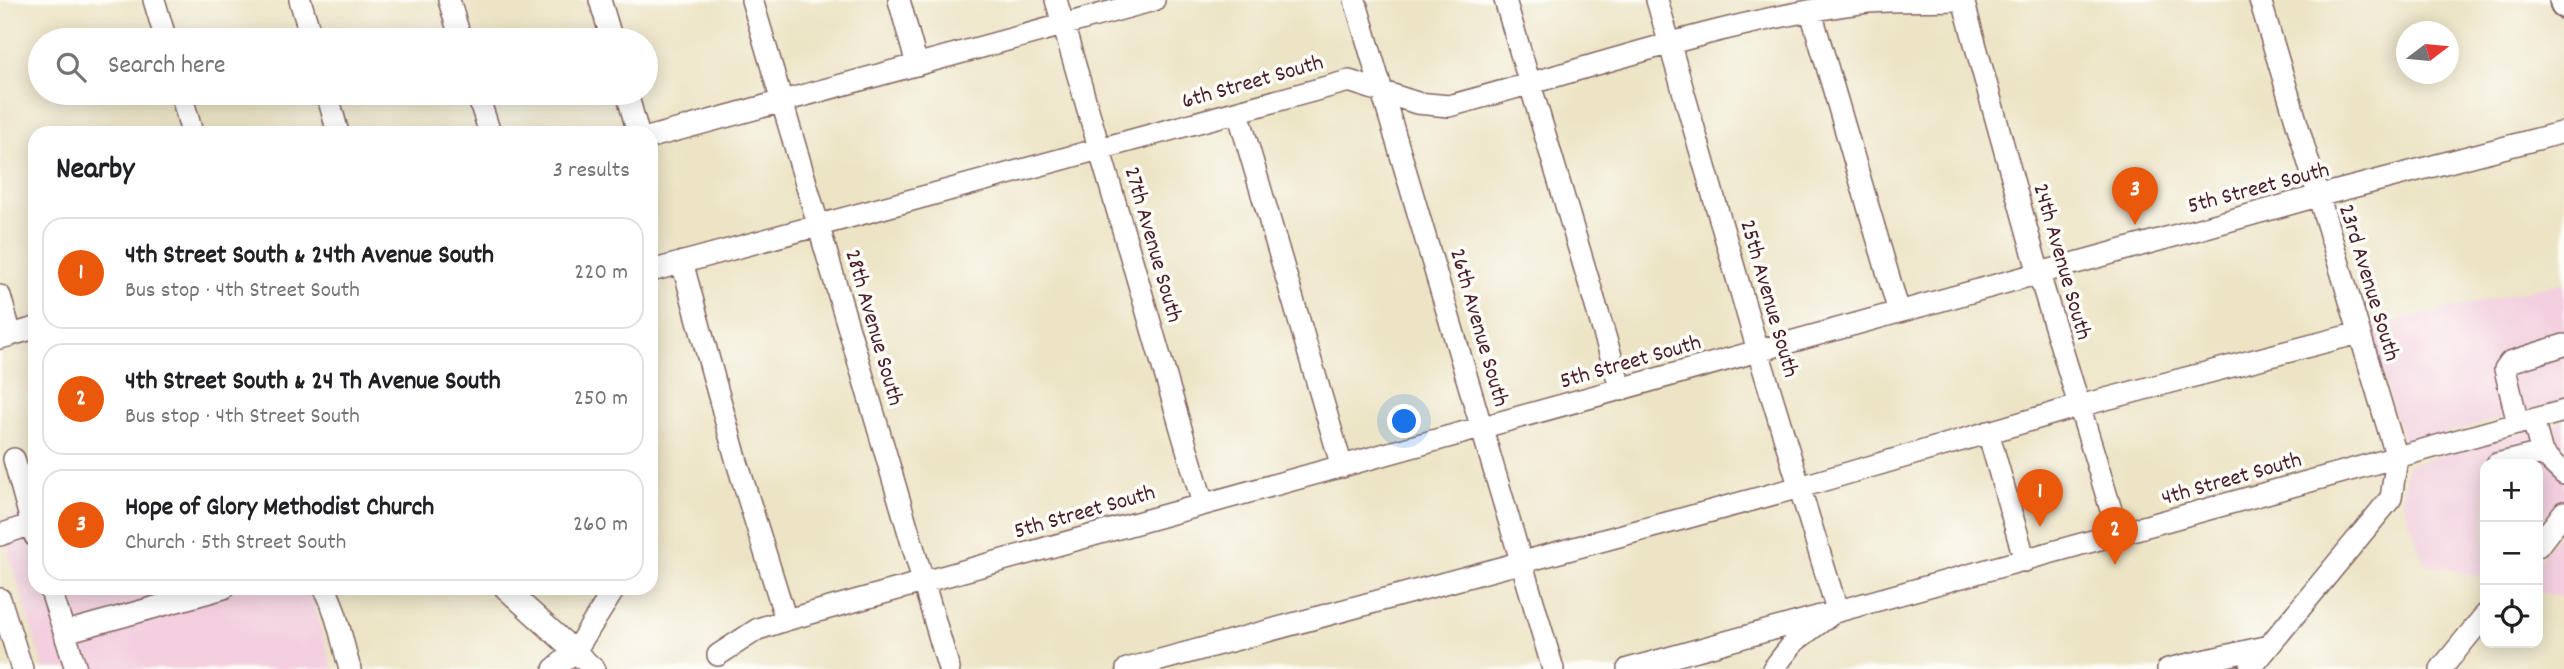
<!DOCTYPE html>
<meta charset="utf-8">
<style>
body{margin:0;font-family:Dekko,sans-serif;background:#f2f2f2;color:#202124}
.controls{position:absolute;right:21px;bottom:21px;display:grid;overflow:hidden;border-radius:14px;box-shadow:0 4px 18px #0003}
.controls button{width:63px;height:63px;display:grid;place-items:center;padding:0;border:0;border-bottom:2px solid #e0e0e0;background:#fff;color:#202124;font:35px sans-serif}
.compass{position:absolute;left:2396px;top:21px;width:63px;height:63px;border-radius:50%;background:#fff;box-shadow:0 4px 18px #0003;rotate:74deg}
.you{position:absolute;left:1405px;top:422px;width:24px;height:24px;margin:-18px;border:5px solid #fff;border-radius:50%;background:#1a73e8;box-shadow:0 0 0 10px #1a73e833}
.badge{display:grid;place-items:center;width:46px;height:46px;border-radius:50%;background:#ea580c;color:#fff;font-size:23px;font-weight:700}
.pin{position:absolute;translate:-50% -58px;filter:drop-shadow(0 2px 4px #0008)}
.pin::after{content:'';position:absolute;top:37px;width:24px;height:21px;background:inherit;clip-path:polygon(0 0,100% 0,50% 100%)}
.list{margin:0;padding:0;list-style:none}
h2{display:flex;justify-content:space-between;align-items:center;height:91px;margin:0;padding:0 28px;font-size:30px}
h2 small{font-size:23px;font-weight:400;color:#757577}
.list li{display:grid;grid-template-columns:46px 1fr auto;gap:21px;align-items:center;box-sizing:border-box;height:112px;margin:0 14px 14px;padding:0 14px;border:2px solid #e0e0e0;border-radius:21px}
.list b{display:block;font-size:26px;white-space:nowrap}
.list p{margin:0;font-size:23px;white-space:nowrap;color:#757577}
.list em{font-size:23px;font-style:normal;color:#757577}
.icon{flex:none;width:38px;height:38px;fill:none;stroke:currentColor;stroke-width:2;stroke-linecap:round;stroke-linejoin:round}
.map{position:relative;flex:none;width:2564px;height:669px;overflow:hidden}
.search{position:absolute;background:#fff;box-shadow:0 4px 18px #0003;left:28px;top:28px;width:630px;height:77px;display:flex;align-items:center;gap:18px;box-sizing:border-box;padding:0 24px;border-radius:38px;color:#757577;font-size:26px}
.panel{position:absolute;background:#fff;box-shadow:0 4px 18px #0003;left:28px;top:126px;width:630px;height:469px;border-radius:21px}
.map>svg:first-child{display:block}
.built{fill:#f3cfdf}
.lines{fill:none;stroke-linecap:round;stroke-linejoin:round}
.minor-casing{stroke:#836461;stroke-width:24}
.major-casing{stroke:#836461;stroke-width:30}
.minor{stroke:#fff;stroke-width:21}
.major{stroke:#fff;stroke-width:26}
.labels{text-anchor:middle;stroke-width:7;stroke-linejoin:round;paint-order:stroke}
.street-label{font-size:23px;fill:#4a1f2b;stroke:#fdfcf7}
</style>
<div class="map">
<svg width="2564" height="669" viewBox="0 0 2564 669">
<rect width="100%" height="100%" fill="#fdfcf7"/>
<filter id="ink" filterUnits="userSpaceOnUse"><feTurbulence type="fractalNoise" baseFrequency=".0143" numOctaves="2"/><feDisplacementMap in="SourceGraphic" scale="14" xChannelSelector="R" yChannelSelector="G"/><feConvolveMatrix kernelMatrix="1 2 1 2 8 2 1 2 1" color-interpolation-filters="sRGB"/></filter>
<filter id="wash" filterUnits="userSpaceOnUse"><feTurbulence type="fractalNoise" baseFrequency=".00686" numOctaves="4" result="noise"/><feDisplacementMap in="SourceGraphic" scale="28" xChannelSelector="R" yChannelSelector="G"/><feGaussianBlur stdDeviation="1.57" result="paint"/><feColorMatrix in="noise" values="0 0 0 0 0 0 0 0 0 0 0 0 0 0 0 0 0 1.4 0 .05"/><feComposite in="paint" operator="in"/></filter>
<g filter="url(#wash)">
<rect width="100%" height="100%" fill="#ece4c5"/>
<!-- built -->
<path class="built" d="M2564,282V401L2404,445L2369,327Z
M2564,421V523L2548,514L2538,528V464H2485V578L2424,563L2402,500L2407,465Z
M35,510V588H309L333,669H44L0,524V521Z
M2564,527V598L2538,592V562Z"/>
</g>
<g filter="url(#ink)">
<g class="lines">
<!-- minor casing -->
<g class="minor-casing">
<path id="minor" d="M154,0L166,40
M300,0L312,40
M449,0L461,40
M600,0L612,40
M752,0L949,669
M899,0L917,65
M1056,0L1203,504
M1355,0L1553,669
M1505,0L1621,390
M1657,0L1758,351L1837,610L1795,641L1773,669
M1963,0L2039,274L2119,536
M1811,12L1899,312
M181,93L192,133
M327,93L338,133
M477,93L490,133
M627,93L638,133
M1238,112L1342,467
M651,137L1154,0
M682,262L737,462L786,620
M651,271L1349,81L1417,103L1449,106C1587,70 1726,19 1868,2C1896,0 1925,1 1953,0
M0,296L11,335L0,338
M11,335L35,328
M2518,424L2505,369L2510,362L2564,345
M1988,432L2025,561
M2542,453L2564,474
M14,459L35,536
M2497,464L2542,453L2533,420
M0,535L32,524
M2538,546L2564,512
M50,588L63,628L73,630L224,588
M324,588C336,605 343,647 350,669
M505,588L594,669
M0,599L22,669
M63,628L76,669
M718,655L758,629L786,620L2318,196L2564,132
M554,669L575,651L615,588
M1127,669L1800,487L2079,406L2359,333
M1628,669L2564,411
M2168,669L2269,646
M2250,669L2391,498L2397,458L2260,0
M2441,669L2485,615"/>
</g>
<!-- major casing -->
<g class="major-casing">
<path id="major" d="M2563,0L2564,5"/>
</g>
<!-- minor -->
<use href="#minor" class="minor"/>
<!-- major -->
<use href="#major" class="major"/>
</g>
</g>
<g class="labels">
<!-- street labels -->
<g class="street-label">
<text transform="translate(1252 80) rotate(-16)" y="8">6th Street South</text>
<text transform="translate(2258 186) rotate(-15)" y="8">5th Street South</text>
<text transform="translate(1155 244) rotate(74)" y="8">27th Avenue South</text>
<text transform="translate(2064 261) rotate(74)" y="8">24th Avenue South</text>
<text transform="translate(2371 282) rotate(73)" y="8">23rd Avenue South</text>
<text transform="translate(1771 298) rotate(74)" y="8">25th Avenue South</text>
<text transform="translate(876 327) rotate(74)" y="8">28th Avenue South</text>
<text transform="translate(1481 327) rotate(74)" y="8">26th Avenue South</text>
<text transform="translate(1630 360) rotate(-16)" y="8">5th Street South</text>
<text transform="translate(2231 477) rotate(-16)" y="8">4th Street South</text>
<text transform="translate(1084 510) rotate(-16)" y="8">5th Street South</text>
</g>
</g>
</svg>
<div class="controls">
<button>+</button>
<button>−</button>
<button><svg class="icon" aria-label="locate" viewBox="0 0 24 24"><circle cx="12" cy="12" r="6"/><path d="M12 2v4M12 18v4M2 12h4M18 12h4"/></svg></button>
</div>
<svg class="compass" viewBox="-18 -18 36 36"><path d="M0-13l5 13h-10z" fill="#e53935"/><path d="M0 13l5-13h-10z" fill="#757577"/></svg>
<div class="you"></div>
<div class="pin badge" style="left:2040px;top:527px">1</div>
<div class="pin badge" style="left:2115px;top:565px">2</div>
<div class="pin badge" style="left:2135px;top:225px">3</div>
<div class="search"><svg class="icon" aria-label="search" viewBox="0 0 24 24"><circle cx="10" cy="10" r="6"/><path d="M15 15l6 6"/></svg>Search here</div>
<section class="panel">
<h2>Nearby<small>3 results</small></h2>
<ul class="list">
<li><span class="badge">1</span><div><b>4th Street South &amp; 24th Avenue South</b><p>Bus stop · 4th Street South</p></div><em>220 m</em></li>
<li><span class="badge">2</span><div><b>4th Street South &amp; 24 Th Avenue South</b><p>Bus stop · 4th Street South</p></div><em>250 m</em></li>
<li><span class="badge">3</span><div><b>Hope of Glory Methodist Church</b><p>Church · 5th Street South</p></div><em>260 m</em></li>
</ul>
</section>
</div>
